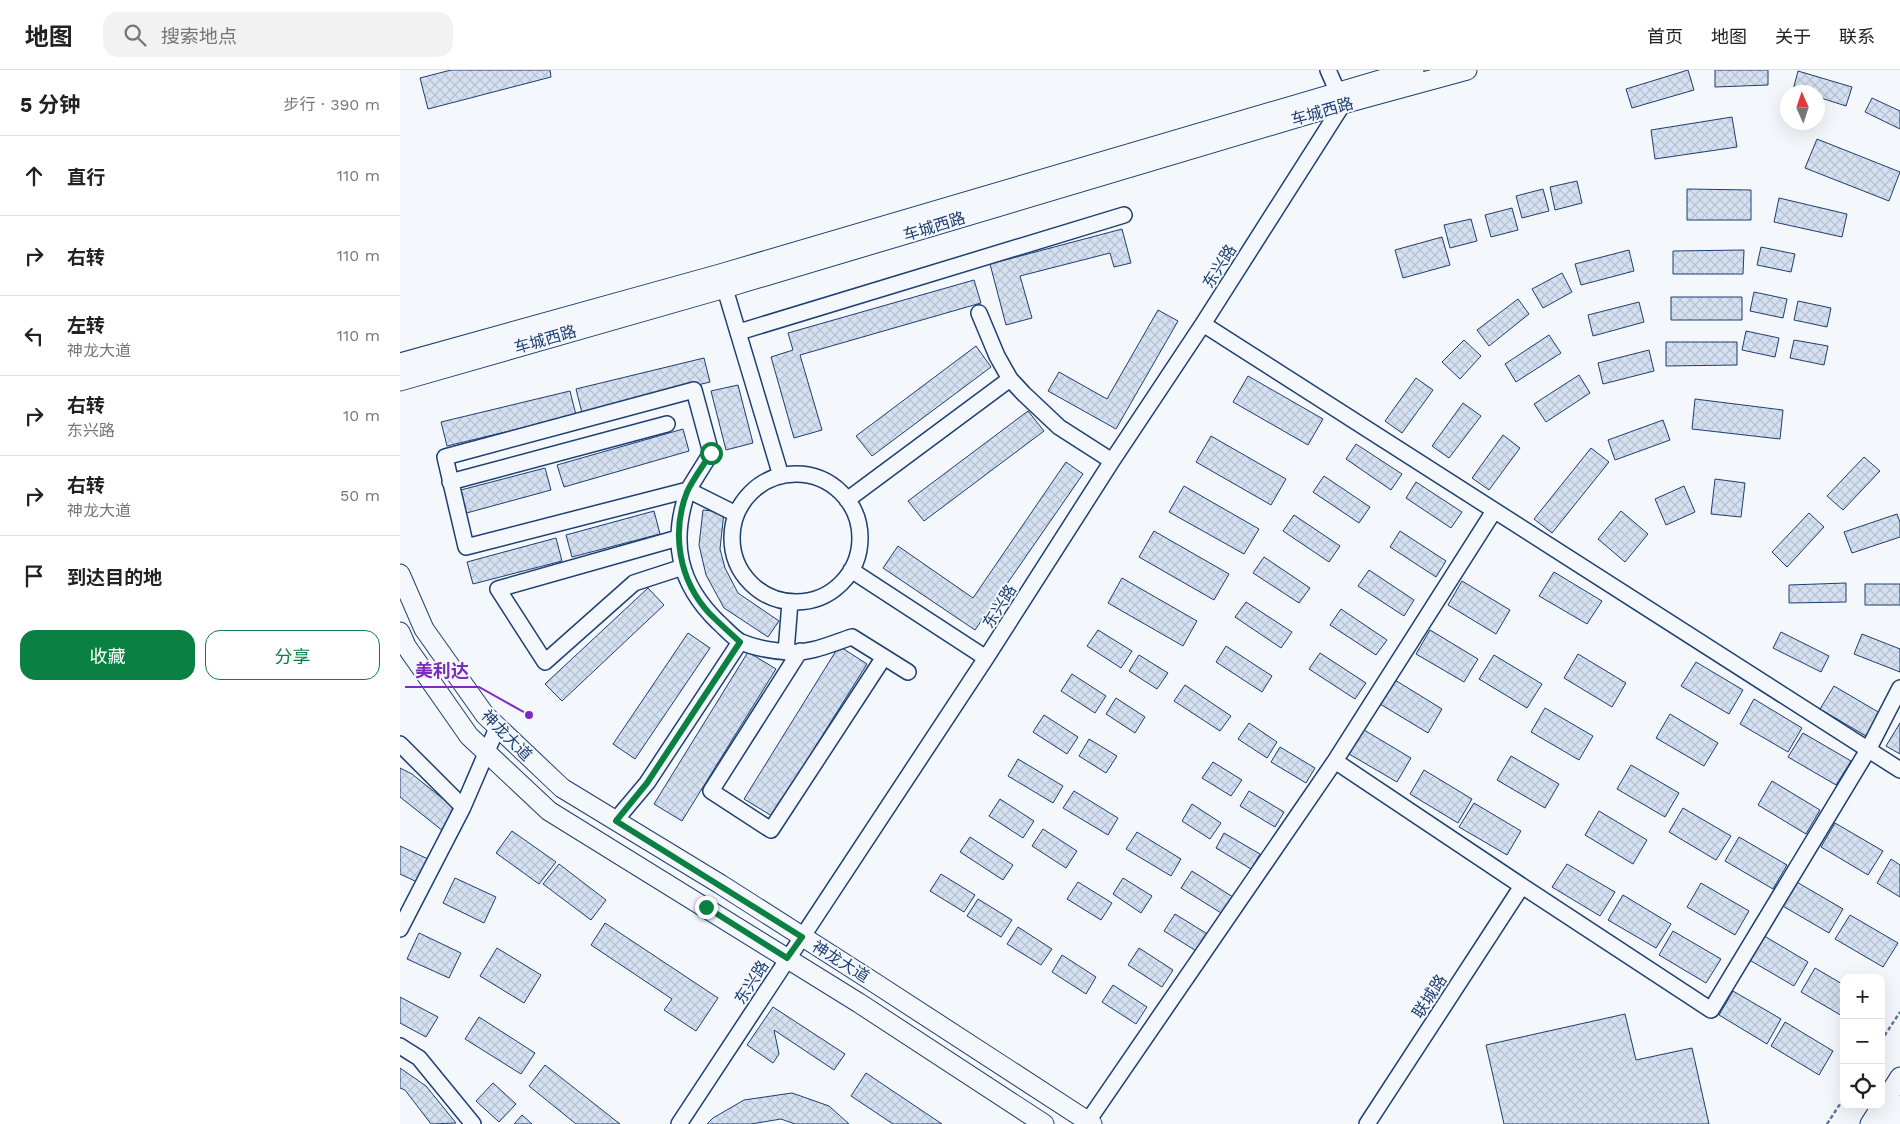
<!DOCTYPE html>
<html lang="zh">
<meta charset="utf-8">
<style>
body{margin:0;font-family:"Work Sans","Noto Sans SC",sans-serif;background:#f2f2f2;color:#222}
.controls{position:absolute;right:15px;bottom:15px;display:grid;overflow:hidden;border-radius:10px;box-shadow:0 5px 20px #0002}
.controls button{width:45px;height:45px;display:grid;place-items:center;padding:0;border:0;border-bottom:1px solid #e0e0e0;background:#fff;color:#222;font:25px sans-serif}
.compass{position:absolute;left:1380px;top:15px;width:45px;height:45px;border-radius:50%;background:#fff;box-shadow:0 5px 20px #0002;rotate:357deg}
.stop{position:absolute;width:15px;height:15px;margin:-11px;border:4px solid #0b8043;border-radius:50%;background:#fff}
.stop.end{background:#0b8043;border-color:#fff;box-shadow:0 1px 5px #0008}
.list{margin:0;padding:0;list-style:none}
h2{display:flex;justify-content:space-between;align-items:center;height:65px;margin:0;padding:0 20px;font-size:21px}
h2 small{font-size:16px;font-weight:400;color:#767676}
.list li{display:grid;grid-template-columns:32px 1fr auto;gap:15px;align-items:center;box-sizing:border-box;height:80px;padding:0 20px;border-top:1px solid #e0e0e0}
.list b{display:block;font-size:19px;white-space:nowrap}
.list p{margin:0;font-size:16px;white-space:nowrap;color:#767676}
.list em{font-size:16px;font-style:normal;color:#767676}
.actions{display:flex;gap:10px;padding:15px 20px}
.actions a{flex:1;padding:11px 0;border:1px solid #0b8043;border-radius:15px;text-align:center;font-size:18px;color:#0b8043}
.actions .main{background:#0b8043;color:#fff}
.icon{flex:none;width:28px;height:28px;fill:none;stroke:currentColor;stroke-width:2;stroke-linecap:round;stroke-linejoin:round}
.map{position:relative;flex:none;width:1500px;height:1054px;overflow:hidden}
header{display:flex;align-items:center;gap:30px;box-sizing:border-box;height:70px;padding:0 25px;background:#fff;border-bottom:1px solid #e0e0e0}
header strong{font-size:24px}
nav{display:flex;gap:28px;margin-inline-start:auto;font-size:18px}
.search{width:350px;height:45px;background:#f2f2f2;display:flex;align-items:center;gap:12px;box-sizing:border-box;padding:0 18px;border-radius:15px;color:#767676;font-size:19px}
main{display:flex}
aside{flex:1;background:#fff}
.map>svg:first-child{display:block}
.building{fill:url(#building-cross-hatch);stroke:#1d3f73}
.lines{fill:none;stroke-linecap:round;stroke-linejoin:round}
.minor-casing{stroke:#1d3f73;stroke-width:18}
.major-casing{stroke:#1d3f73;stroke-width:21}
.highway-casing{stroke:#1d3f73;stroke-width:24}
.path{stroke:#5e769c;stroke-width:2.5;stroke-dasharray:4 2.5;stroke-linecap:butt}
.minor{stroke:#f4f7fb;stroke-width:15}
.major{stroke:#f4f7fb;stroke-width:19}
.highway{stroke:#f4f7fb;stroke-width:21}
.route{stroke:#0b8043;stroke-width:6}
.labels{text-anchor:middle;stroke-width:4;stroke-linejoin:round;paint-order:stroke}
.street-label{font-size:16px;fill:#1d3f73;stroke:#f4f7fb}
.leader{fill:none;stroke:#7b2cbf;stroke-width:2}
.callout-dot{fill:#7b2cbf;stroke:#f4f7fb;stroke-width:2}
.callout-label{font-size:18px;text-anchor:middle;font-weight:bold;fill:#7b2cbf;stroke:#f4f7fb;stroke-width:4;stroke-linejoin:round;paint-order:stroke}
</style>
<header>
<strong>地图</strong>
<div class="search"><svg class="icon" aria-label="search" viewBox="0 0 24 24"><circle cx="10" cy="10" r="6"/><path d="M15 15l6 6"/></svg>搜索地点</div>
<nav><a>首页</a><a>地图</a><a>关于</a><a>联系</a></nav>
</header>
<main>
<aside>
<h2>5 分钟<small>步行 · 390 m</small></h2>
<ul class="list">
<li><svg class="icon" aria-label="ahead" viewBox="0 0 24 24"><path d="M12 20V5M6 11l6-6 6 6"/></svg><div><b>直行</b></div><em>110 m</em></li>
<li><svg class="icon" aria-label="right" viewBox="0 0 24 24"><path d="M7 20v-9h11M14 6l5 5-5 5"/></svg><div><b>右转</b></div><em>110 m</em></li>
<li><svg class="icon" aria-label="left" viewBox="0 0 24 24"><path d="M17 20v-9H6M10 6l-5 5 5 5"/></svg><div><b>左转</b><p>神龙大道</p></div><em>110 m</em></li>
<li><svg class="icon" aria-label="right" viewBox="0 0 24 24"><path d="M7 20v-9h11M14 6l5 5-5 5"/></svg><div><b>右转</b><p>东兴路</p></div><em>10 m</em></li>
<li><svg class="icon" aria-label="right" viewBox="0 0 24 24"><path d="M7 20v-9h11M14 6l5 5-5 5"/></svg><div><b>右转</b><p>神龙大道</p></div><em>50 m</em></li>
<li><svg class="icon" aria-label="arrive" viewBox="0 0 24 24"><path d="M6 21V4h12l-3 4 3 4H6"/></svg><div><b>到达目的地</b></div></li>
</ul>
<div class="actions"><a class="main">收藏</a><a>分享</a></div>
</aside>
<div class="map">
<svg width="1500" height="1054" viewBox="0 0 1500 1054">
<defs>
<pattern id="building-cross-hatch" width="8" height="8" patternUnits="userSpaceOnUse" patternTransform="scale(1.25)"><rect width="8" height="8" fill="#d5e0f0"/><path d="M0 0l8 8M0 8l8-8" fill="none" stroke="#b6c1d1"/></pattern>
</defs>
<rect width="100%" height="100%" fill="#f4f7fb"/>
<!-- building -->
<path class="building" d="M51,0H150L151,7L28,39L20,8Z
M1288,0L1294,20L1232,38L1226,19Z
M1315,0H1368V15L1315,17Z
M1398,1L1452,17L1446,36L1418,27V22H1401L1393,20Z
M1472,28L1500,41V59L1465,42Z
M1332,47L1337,77L1255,89L1251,60Z
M1417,69L1500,102L1489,131L1405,98Z
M1177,111L1182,133L1155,140L1150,117Z
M1143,119L1149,141L1122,148L1116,126Z
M1287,119L1351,120V150H1287Z
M1379,128L1447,144L1442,167L1374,152Z
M1112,138L1118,160L1091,167L1085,145Z
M1071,149L1077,171L1050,178L1044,155Z
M722,159L731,193L714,197L710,183L620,206L632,248L606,255L590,194Z
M1042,167L1050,195L1003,208L995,180Z
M1361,177L1395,184L1391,202L1357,195Z
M1229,180L1234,201L1181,215L1175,194Z
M1344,180L1343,204H1273V181Z
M1162,203L1172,222L1143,238L1132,219Z
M574,210L581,233L400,285L422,360L394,368L371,287L393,280L388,263Z
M1354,222L1387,229L1383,248L1350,241Z
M1271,227H1342V250H1271Z
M1118,229L1129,244L1089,276L1077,260Z
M1398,231L1431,238L1427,257L1394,250Z
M1239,232L1244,252L1193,266L1188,245Z
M758,240L778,251L716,359L648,321L659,302L707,329Z
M1346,261L1379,268L1375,287L1342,280Z
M1149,265L1161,283L1116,312L1105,294Z
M1064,270L1081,286L1060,309L1042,292Z
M1394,270L1428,276L1424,295L1390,288Z
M1266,272H1337V295L1266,296Z
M576,276L591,297L472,386L456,366Z
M1249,280L1254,301L1203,314L1198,293Z
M304,288L310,312L182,343L176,319Z
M1179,305L1190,323L1146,352L1134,334Z
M848,306L923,349L908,375L833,332Z
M1016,308L1033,320L1002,363L985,351Z
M338,315L353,373L326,380L311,321Z
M170,321L176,345L47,376L41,352Z
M1295,329L1383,340L1380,369L1292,359Z
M1063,333L1081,346L1049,388L1032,376Z
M628,341L644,361L524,451L508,431Z
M1263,350L1270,370L1215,390L1208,370Z
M283,359L289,381L164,417L157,395Z
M1103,365L1120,378L1089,420L1072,408Z
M811,366L886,409L871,435L796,392Z
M956,374L1002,404L991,420L946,389Z
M1191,378L1209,392L1152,463L1134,449Z
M1464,387L1480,401L1443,440L1427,426Z
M666,392L683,404L575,560L483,498L498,476L573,528Z
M145,398L151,420L63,444L57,421Z
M924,406L970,437L959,453L913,422Z
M1315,409L1345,413L1341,447L1311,444Z
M1016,412L1062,442L1051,458L1006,428Z
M784,416L859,459L844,484L769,442Z
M1284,416L1295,442L1266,455L1255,429Z
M303,440L324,442L320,479L325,498L338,523L379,551L368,567L324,538L306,505L299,475Z
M254,441L260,464L172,487L166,465Z
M1221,441L1248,464L1225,492L1198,469Z
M1409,443L1424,457L1387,497L1372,482Z
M1497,444L1500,452V467L1452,483L1444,462Z
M894,445L940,476L929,492L883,461Z
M754,461L829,504L814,530L739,487Z
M1000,461L1046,491L1036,507L990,477Z
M156,468L162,491L73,514L67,492Z
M864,487L910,518L899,533L853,503Z
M969,500L1014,530L1004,546L958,516Z
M1154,502L1202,531L1187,554L1139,526Z
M722,508L797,551L783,576L708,533Z
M1062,511L1110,540L1096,564L1048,535Z
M1446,513V532L1389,533V515Z
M1465,514H1500V535H1465Z
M248,518L264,535L162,631L145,614Z
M846,532L892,562L881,578L835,547Z
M941,539L987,570L976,585L930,555Z
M698,560L732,581L721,598L687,576Z
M1030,560L1078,589L1064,612L1016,584Z
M1381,562L1429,586L1421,602L1373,578Z
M288,563L310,578L235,689L213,674Z
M1462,564L1500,579V602L1454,584Z
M439,576L467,594L372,746L344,729Z
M826,576L872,606L862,622L816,592Z
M348,582L376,599L282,751L254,734Z
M920,583L966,613L955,629L909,599Z
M1178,584L1226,613L1212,637L1164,608Z
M739,585L768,603L757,619L729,601Z
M1094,585L1142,614L1127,638L1079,609Z
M1296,592L1343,620L1329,644L1281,616Z
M672,604L706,626L695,643L661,621Z
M995,610L1042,639L1028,663L980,634Z
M785,615L831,646L820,661L774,631Z
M1434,616L1485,646L1471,669L1420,639Z
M716,628L745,647L735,663L706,644Z
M1354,629L1402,658L1388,682L1340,654Z
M1145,638L1193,666L1179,690L1131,662Z
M1270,644L1318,673L1304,696L1256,668Z
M644,645L678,667L667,684L633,662Z
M849,653L877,672L867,688L838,669Z
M1500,653V684L1486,676Z
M964,660L1011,688L997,712L949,684Z
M1403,663L1451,691L1436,715L1388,687Z
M689,669L717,686L706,703L679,686Z
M880,677L915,698L906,713L871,692Z
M1111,686L1159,714L1145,738L1097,710Z
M618,689L663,716L653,733L608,706Z
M813,692L842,710L831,726L802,708Z
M1231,695L1279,723L1265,747L1217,719Z
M0,698L12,704L58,741L43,761L0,727Z
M1024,700L1072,729L1058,753L1010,724Z
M1372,711L1420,740L1406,764L1358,735Z
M674,721L718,748L708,765L663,738Z
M849,721L884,742L875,757L840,736Z
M600,729L634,751L623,768L589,746Z
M1074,733L1121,761L1107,785L1059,757Z
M792,734L821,753L810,769L782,751Z
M1283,738L1331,766L1316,790L1269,762Z
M1199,741L1247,770L1233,794L1185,765Z
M1435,753L1483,781L1468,805L1421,777Z
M643,759L677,781L666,798L632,776Z
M112,761L156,792L139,814L96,783Z
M737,762L781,789L771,806L726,779Z
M824,763L860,784L851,799L816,778Z
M570,767L613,795L603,810L560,782Z
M1339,767L1387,795L1373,819L1325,791Z
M0,776L28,789L17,812L0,804Z
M1491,789L1500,795V827L1477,813Z
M159,794L206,830L191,850L143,814Z
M1167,794L1215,822L1200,846L1152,817Z
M792,801L836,829L826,846L781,818Z
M541,804L575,825L564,842L530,821Z
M55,808L96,827L84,853L43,833Z
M723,808L752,826L741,843L713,824Z
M1395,811L1443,839L1429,863L1381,835Z
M678,812L712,833L701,850L667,829Z
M1301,813L1349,841L1335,865L1287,837Z
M1223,825L1271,854L1256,878L1208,850Z
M578,829L612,850L601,867L567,846Z
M775,844L809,865L798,882L764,861Z
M1450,845L1498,873L1483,897L1435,869Z
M205,853L318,928L296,961L264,940L272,929L191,875Z
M618,857L652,879L641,895L607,874Z
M1273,861L1321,889L1306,913L1259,885Z
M19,863L61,883L49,908L7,889Z
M1361,864L1408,892L1394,916L1346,888Z
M97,878L141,905L124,933L80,906Z
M739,878L773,900L762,917L728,895Z
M662,885L696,907L686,924L652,902Z
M1415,898L1444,915V947L1401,922Z
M713,915L747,937L736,954L702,932Z
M1333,921L1381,949L1367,974L1319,945Z
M0,927L38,947L26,967L0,953Z
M373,937L445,984L434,1000L374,960L379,984L373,993L347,975Z
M1225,944L1236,990L1292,978L1309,1054H1104L1086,975Z
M79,947L135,983L121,1004L65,969Z
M1385,952L1433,981L1419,1005L1371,976Z
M145,995L220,1054H176L129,1016Z
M0,998L26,1016L56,1053L31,1054L5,1020L0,1018Z
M466,1003L542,1054H493L451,1026Z
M93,1013L116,1034L99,1052L76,1031Z
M392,1023L429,1036L449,1054H395L381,1049L351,1054H307L313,1048L344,1030Z
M122,1045L132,1054H114Z"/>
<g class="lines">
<!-- minor casing -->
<g class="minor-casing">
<path id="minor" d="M322,209L381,406
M579,243L597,286L610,309L624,324L659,357L712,391
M803,254L1500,700
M339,262L724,145
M332 468a64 64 0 1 1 128 0a64 64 0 1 1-128 0Z
M50,412L267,354
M288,420L66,477L45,387L294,320L311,383L288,420L336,444
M288,420C270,472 278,513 318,552C325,558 333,568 341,572C355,578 374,581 389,582C410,584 433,573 452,567L508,602
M447,430L610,309
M278,468L98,519L145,592L234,513L283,497
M451,500L586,588
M400,581L311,721L371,760L484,587
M386,582L390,532
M0,674L63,737
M935,691L1122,816L1311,940L1468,680L1500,618
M215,751L247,713L340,572
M0,859L63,737L97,658
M0,976L19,988L73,1054
M688,1051L935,691L1094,441
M279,1054L586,588L712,391L803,254L943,34L928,0
M967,1054L1122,816"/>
</g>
<!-- major casing -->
<g class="major-casing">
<path id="major" d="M0,293L320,204L1014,0
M0,311L325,218L943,34L1067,0
M0,504L24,559L85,645L162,718L320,814L475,913L692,1054
M0,562L6,576L69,666L149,741L459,933L644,1054
M1470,1054L1500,1007"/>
</g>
<!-- highway casing -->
<g class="highway-casing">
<path id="highway" d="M1489,1054L1500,1036"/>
</g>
<!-- path -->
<path class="path" d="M1481,971L1500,942
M1427,1054L1444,1028"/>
<!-- minor -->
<use href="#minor" class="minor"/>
<!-- major -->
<use href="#major" class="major"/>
<!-- highway -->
<use href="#highway" class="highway"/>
</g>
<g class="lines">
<!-- route -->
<path class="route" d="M306,837L387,888L402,867L216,751L247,713L340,572C329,562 319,553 309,543C279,510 271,463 287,422C293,409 303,396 311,383"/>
</g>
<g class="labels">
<!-- street labels -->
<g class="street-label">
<text transform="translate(922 41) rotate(-16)" y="6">车城西路</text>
<text transform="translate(534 156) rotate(-17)" y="6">车城西路</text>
<text transform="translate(819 196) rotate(-58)" y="6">东兴路</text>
<text transform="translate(145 269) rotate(-16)" y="6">车城西路</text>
<text transform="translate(599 536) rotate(-58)" y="6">东兴路</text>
<text transform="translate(107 665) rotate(45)" y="6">神龙大道</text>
<text transform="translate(441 891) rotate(32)" y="6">神龙大道</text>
<text transform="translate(351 912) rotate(-57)" y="6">东兴路</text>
<text transform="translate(1029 926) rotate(-57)" y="6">联城路</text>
</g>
</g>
<!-- callouts -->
<path class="leader" d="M129 645L79 617H5"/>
<circle class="callout-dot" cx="129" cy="645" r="5"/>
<g class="callout-label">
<text x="42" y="607">美利达</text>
</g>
</svg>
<div class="controls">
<button>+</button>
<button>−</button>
<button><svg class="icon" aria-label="locate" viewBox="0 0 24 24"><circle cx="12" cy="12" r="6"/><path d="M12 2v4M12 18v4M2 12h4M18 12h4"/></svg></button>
</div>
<svg class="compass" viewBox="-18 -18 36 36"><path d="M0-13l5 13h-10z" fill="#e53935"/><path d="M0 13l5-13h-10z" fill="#767676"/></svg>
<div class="stop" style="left:311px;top:383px"></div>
<div class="stop end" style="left:306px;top:837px"></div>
</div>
</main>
